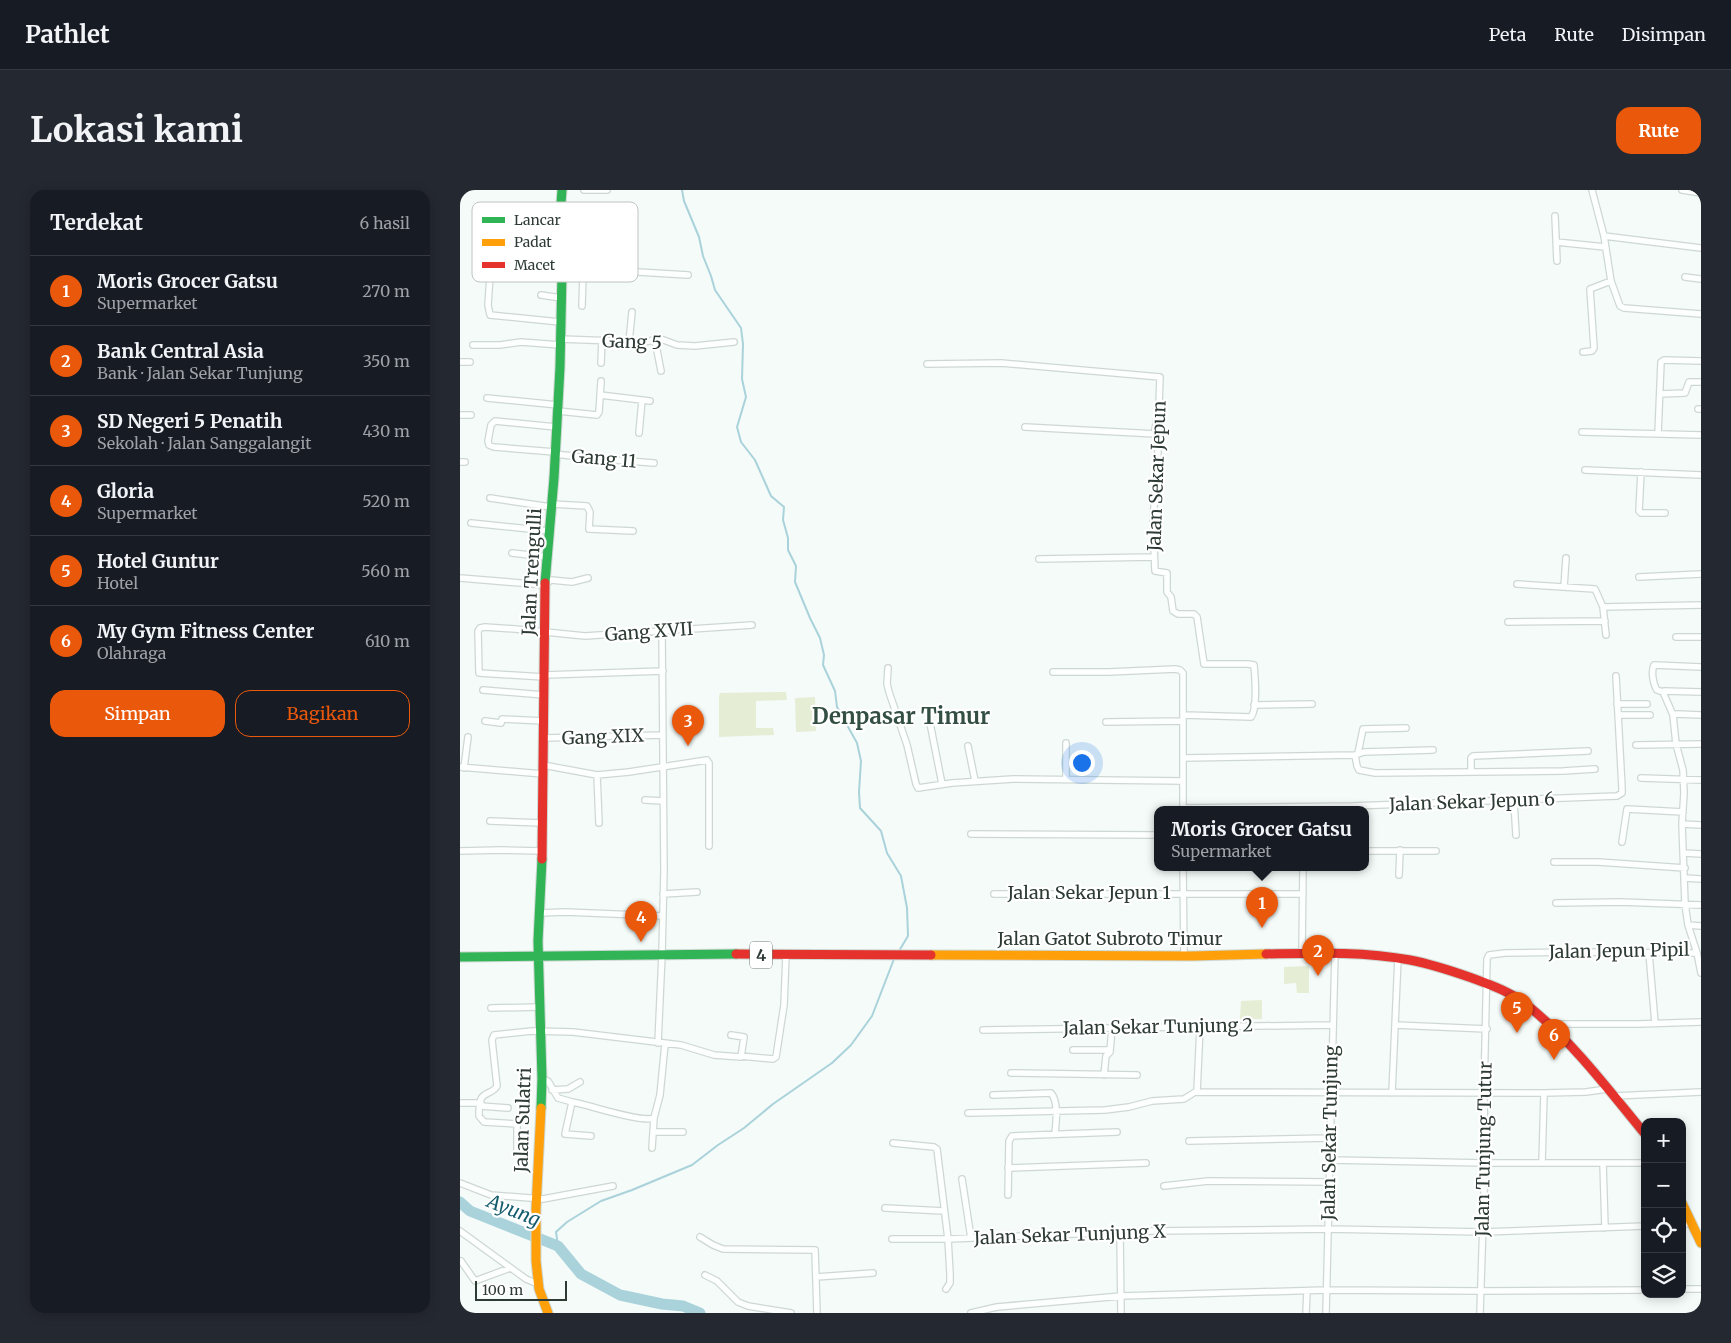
<!DOCTYPE html>
<html lang="id">
<meta charset="utf-8">
<style>
body{margin:0;font-family:Merriweather,serif;background:#242831;color:#f1f3f6}
.controls{position:absolute;right:15px;bottom:15px;display:grid;overflow:hidden;border-radius:10px;box-shadow:0 2px 12px #0003}
.controls button{width:45px;height:45px;display:grid;place-items:center;padding:0;border:0;border-bottom:1px solid #363941;background:#171b24;color:#f1f3f6;font:25px sans-serif}
.scale{position:absolute;left:15px;bottom:12px;width:92px;box-sizing:border-box;padding-left:5px;border:2px solid #2e3b35;border-top:0;font-size:14px;line-height:18px;white-space:nowrap;color:#2e3b35;-webkit-text-stroke:4px #fff;paint-order:stroke}
.you{position:absolute;left:621px;top:572px;width:18px;height:18px;margin:-12px;border:4px solid #fff;border-radius:50%;background:#1a73e8;box-shadow:0 0 0 8px #1a73e833}
.badge{display:grid;place-items:center;width:32px;height:32px;border-radius:50%;background:#ea580c;color:#fff;font-size:16px;font-weight:700}
.pin{position:absolute;translate:-50% -41px;filter:drop-shadow(0 1px 2px #0008)}
.pin::after{content:'';position:absolute;top:26px;width:18px;height:15px;background:inherit;clip-path:polygon(0 0,100% 0,50% 100%)}
.popup{position:absolute;left:694px;top:616px;width:215px;height:65px;box-sizing:border-box;display:grid;place-content:center;border-radius:10px;background:#171b24;filter:drop-shadow(0 1px 4px #0005);font-size:16px;white-space:nowrap;color:#9ea1a6}
.popup b{font-size:19px;color:#f1f3f6}
.popup::after{content:'';position:absolute;left:50%;top:100%;margin-left:-10px;border:10px solid transparent;border-top-color:#171b24}
.list{margin:0;padding:0;list-style:none}
h2{display:flex;justify-content:space-between;align-items:center;height:65px;margin:0;padding:0 20px;font-size:21px}
h2 small{font-size:16px;font-weight:400;color:#9ea1a6}
.list li{display:grid;grid-template-columns:32px 1fr auto;gap:15px;align-items:center;box-sizing:border-box;height:70px;padding:0 20px;border-top:1px solid #363941}
.list b{display:block;font-size:19px;white-space:nowrap}
.list p{margin:0;font-size:16px;white-space:nowrap;color:#9ea1a6}
.list em{font-size:16px;font-style:normal;color:#9ea1a6}
.actions{display:flex;gap:10px;padding:15px 20px}
.actions a{flex:1;padding:11px 0;border:1px solid #ea580c;border-radius:15px;text-align:center;font-size:18px;color:#ea580c}
.actions .main{background:#ea580c;color:#fff}
.icon{flex:none;width:28px;height:28px;fill:none;stroke:currentColor;stroke-width:2;stroke-linecap:round;stroke-linejoin:round}
.map{position:relative;flex:none;width:1241px;height:1123px;overflow:hidden;border-radius:15px}
header{display:flex;align-items:center;gap:30px;box-sizing:border-box;height:70px;padding:0 25px;background:#171b24;border-bottom:1px solid #363941}
header strong{font-size:24px}
nav{display:flex;gap:28px;margin-inline-start:auto;font-size:18px}
.intro{display:flex;align-items:center;justify-content:space-between;box-sizing:border-box;height:120px;padding:0 30px}
h1{margin:0;font-size:35px}
.button{padding:12px 22px;border-radius:15px;background:#ea580c;color:#fff;font-size:18px;font-weight:700}
main{display:flex;gap:30px;padding:0 30px}
aside{flex:1;background:#171b24;border-radius:15px;box-shadow:0 2px 12px #0003}
.map>svg:first-child{display:block}
.green{fill:#e5edd5}
.lines{fill:none;stroke-linecap:round;stroke-linejoin:round}
.stream{stroke:#aad2db;stroke-width:2}
.river{stroke:#aad2db;stroke-width:11}
.street-casing{stroke:#ced8d3;stroke-width:8}
.fast-casing{stroke:#ced8d3;stroke-width:11}
.slow-casing{stroke:#ced8d3;stroke-width:11}
.jam-casing{stroke:#ced8d3;stroke-width:11}
.street{stroke:#fdfefe;stroke-width:5.5}
.fast{stroke:#30b455;stroke-width:9}
.slow{stroke:#ff9f0a;stroke-width:9}
.jam{stroke:#e5322d;stroke-width:9}
.labels{text-anchor:middle;stroke-width:4.5;stroke-linejoin:round;paint-order:stroke}
.shield{fill:#fff;stroke:#6d7672;stroke-width:1}
.shield-label{font-size:16px;font-weight:bold;fill:#2e3b35}
.street-label{font-size:18px;fill:#2e3b35;stroke:#fff}
.water-label{font-size:19px;font-style:italic;fill:#145c6c;stroke:#fff}
.district-label{font-size:22px;font-weight:bold;fill:#334f43;stroke:#fff}
.key{fill:#fff;stroke:#c0c4c2;stroke-width:1}
.key-label{font-size:14px;fill:#2e3b35}
</style>
<header>
<strong>Pathlet</strong>
<nav><a>Peta</a><a>Rute</a><a>Disimpan</a></nav>
</header>
<div class="intro"><h1>Lokasi kami</h1><a class="button">Rute</a></div>
<main>
<aside>
<h2>Terdekat<small>6 hasil</small></h2>
<ul class="list">
<li><span class="badge">1</span><div><b>Moris Grocer Gatsu</b><p>Supermarket</p></div><em>270 m</em></li>
<li><span class="badge">2</span><div><b>Bank Central Asia</b><p>Bank · Jalan Sekar Tunjung</p></div><em>350 m</em></li>
<li><span class="badge">3</span><div><b>SD Negeri 5 Penatih</b><p>Sekolah · Jalan Sanggalangit</p></div><em>430 m</em></li>
<li><span class="badge">4</span><div><b>Gloria</b><p>Supermarket</p></div><em>520 m</em></li>
<li><span class="badge">5</span><div><b>Hotel Guntur</b><p>Hotel</p></div><em>560 m</em></li>
<li><span class="badge">6</span><div><b>My Gym Fitness Center</b><p>Olahraga</p></div><em>610 m</em></li>
</ul>
<div class="actions"><a class="main">Simpan</a><a>Bagikan</a></div>
</aside>
<div class="map">
<svg width="1241" height="1123" viewBox="0 0 1241 1123">
<rect width="100%" height="100%" fill="#f4fbf8"/>
<!-- green -->
<path class="green" d="M326,502L327,510L296,511V538H313L314,545L259,547V506L260,503Z
M355,507L356,541L336,542L335,508Z
M849,776V803H837L836,793L824,794V777Z
M802,810V829H780L781,811Z"/>
<g class="lines">
<!-- stream -->
<path class="stream" d="M222,0L224,11L239,47L243,66L251,86L255,100L281,138L283,154L282,189L286,207L277,237L281,252L295,270L311,306L324,317L323,330L328,348V360L336,376L335,392L350,428L360,448L364,465L363,475L375,501L377,517L397,553L401,571L399,602L400,618L421,641L427,663L441,686L447,718L448,746L439,761
M98,1056L96,1042L107,1032L141,1011L172,1000L232,975L258,955L284,938L313,914L372,873L391,855L412,826L434,769"/>
<!-- river -->
<path class="river" d="M0,1012L10,1021L98,1056L121,1084L160,1105L202,1114L223,1116L240,1123"/>
<!-- street casing -->
<g class="street-casing">
<path id="street" d="M124,0H147
M1132,0L1144,46L1151,91L1160,116L1164,118L1241,124
M1222,0L1241,3
M1095,26L1097,71
M62,39L99,41L119,35H136
M1144,46L1241,58
M1096,52L1145,57
M102,83H142L161,81L228,85
M30,86L28,115L30,125L100,132
M1225,87L1241,89
M81,105L101,108
M122,116L123,83
M100,149L183,152L201,149L217,155L235,156L274,152
M195,150L201,181
M169,152L172,122
M13,155H40L61,152L100,155
M1123,162L1132,161L1134,158L1130,99L1151,91
M0,172H10
M141,173L142,150
M467,174L541,173L700,187L699,215L695,240L698,262L693,331L695,381L707,383V402L711,407L713,421L718,424H734L737,427L744,474H788L794,475C795,487 798,518 791,527L724,525
M1200,204L1225,203L1229,192H1241
M140,205L190,211
M27,208L98,215
M1238,219H1241
M98,221L137,225L139,222L141,191
M0,225H11
M565,237L696,244
M1122,242L1241,245
M179,243L182,210
M1198,244L1201,172L1204,170L1241,171
M95,262L34,257L29,255L28,251L31,235L35,231L96,237
M95,264L129,268L194,273
M0,272H5
M1125,280L1241,285
M1181,282L1179,321L1181,323H1205
M30,308L91,317
M92,314L127,316L130,322L129,339L173,341
M11,333L89,341
M52,363L87,367
M579,369L693,367
M1179,387L1241,384
M0,388L85,395L91,390L112,392L128,388
M1057,394L1135,399L1143,417L1146,445
M1104,397L1106,368
M1143,417L1241,415
M1048,432L1145,431
M1216,447H1241
M1241,477L1194,475C1191,481 1193,494 1197,500L1203,502L1204,501L1241,502
M428,478L427,494L429,502L447,555L456,594L458,598L492,593L553,589L723,591
M593,482H649L715,479L720,480L723,483V619
M85,485L203,481
M84,487L19,483L18,441L20,438L25,437L55,439L125,446L292,435
M23,500L84,505
M1203,502L1213,525L1216,554L1223,580L1224,603L1222,634L1225,714L1228,735L1237,763L1241,783
M1157,514H1187
M794,515L852,514
M1158,525H1190
M1213,525L1217,524L1241,525
M25,531L41,533L42,529L84,531
M646,532L723,531
M470,533L482,594
M84,548L203,545
M606,553V589
M1176,555L1241,554
M508,556L515,591
M898,563L903,539L946,538
M895,565L897,576L899,580L915,583L1103,581L1135,579
M723,568L895,565L904,562L973,560
M83,575L137,585L169,582L247,570L249,573V656
M0,577L83,584
M4,578L8,547
M1011,582V568L1013,566L1128,561
M137,585L139,633
M1181,588L1241,590
M185,610L203,611
M1054,611L1056,645
M723,618L892,616L1157,606L1162,603V598L1156,486
M30,631L83,633
M1222,634L1241,635
M511,644L698,645
M1162,652L1167,619L1223,622
M0,661L41,660L82,661
M906,661H976
M1224,663L1241,664
M1094,672H1138L1225,678
M723,677L724,766
M939,685L940,660
M1225,688L1241,689
M203,704L237,702
M534,704H843
M1096,713L1160,712L1241,715
M80,723L105,722L203,726
M1228,735L1241,736
M842,763L843,677
M1189,763L1195,833
M31,818L80,817
M1090,834H1178L1241,832
M935,835L1027,839
M523,840L873,835
M198,853L202,764L204,680L202,442
M613,860H650
M281,866L313,869L316,867L324,815L326,765
M551,883L677,885
M644,885L646,866L650,862L652,837
M82,889L88,891L98,908L112,912
M92,900L108,899L120,892
M737,902L740,837
M932,903L938,768
M533,905L591,903C599,912 596,933 595,944
M1154,906L1241,902
M0,913H21
M20,916L48,918
M508,923L645,920L669,917L692,911L724,909L735,902L1084,903L1126,902L1147,899
M193,942H223
M131,946L105,944L112,912C130,915 181,933 194,928L200,905L205,854
M729,951L870,948
M433,953L474,957L477,959L488,1049L490,1084V1093L486,1099
M192,958L194,928
M57,961V934L24,932L19,926C19,921 19,914 21,909C24,902 34,903 37,896L32,850L34,845L72,841L113,842L221,855L254,865L281,867L284,847L271,845
M870,970L1025,973H1185
M1082,973L1084,903
M1143,973L1145,1038
M548,978L686,973
M502,989L511,1048
M0,993L31,1005L83,1009L153,996
M704,996L748,991L869,992
M548,1005L549,951L552,946L657,942
M425,1018L484,1021
M1222,1034L1233,1033
M0,1041L66,1089L78,1094
M660,1043L661,1123
M240,1047L253,1055L263,1059L355,1060L357,1123
M432,1049H488L693,1041L868,1039L1023,1042L1185,1036
M1,1071L15,1091L50,1078
M245,1085L257,1091L278,1112L288,1116L331,1123
M356,1087L413,1083
M1222,1099H1241
M511,1123L537,1117L661,1106L866,1100L1020,1101L1185,1100
M846,1123L847,1101
M866,1123L875,763
M1020,1123L1025,973L1024,902L1027,769L1029,765L1045,763L1118,762L1237,763"/>
</g>
<!-- fast casing -->
<g class="fast-casing">
<path id="fast" d="M85,393L94,288L100,177L102,83L99,41L102,0
M0,767L276,764
M81,918L82,889L78,751L82,669"/>
</g>
<!-- slow casing -->
<g class="slow-casing">
<path id="slow" d="M471,765L732,766L806,764
M81,918L76,1019V1071L79,1099L88,1123
M1222,1013L1241,1053"/>
</g>
<!-- jam casing -->
<g class="jam-casing">
<path id="jam" d="M82,669L85,393
M276,764L471,765
M806,764C853,763 903,761 950,770C971,774 992,781 1012,788C1031,795 1051,802 1067,815C1112,851 1148,899 1185,944"/>
</g>
<!-- street -->
<use href="#street" class="street"/>
<!-- fast -->
<use href="#fast" class="fast"/>
<!-- slow -->
<use href="#slow" class="slow"/>
<!-- jam -->
<use href="#jam" class="jam"/>
</g>
<g class="labels">
<!-- shield labels -->
<rect class="shield" x="290" y="751.5" width="22" height="27" rx="4"/>
<g class="shield-label">
<text x="301" y="771">4</text>
</g>
<!-- street labels -->
<g class="street-label">
<text transform="translate(172 152) rotate(2)" y="6">Gang 5</text>
<text transform="translate(144 269) rotate(5)" y="6">Gang 11</text>
<text transform="translate(697 286) rotate(-88)" y="6">Jalan Sekar Jepun</text>
<text transform="translate(72 382) rotate(-87)" y="6">Jalan Trengulli</text>
<text transform="translate(189 442) rotate(-4)" y="6">Gang XVII</text>
<text transform="translate(143 547) rotate(-2)" y="6">Gang XIX</text>
<text transform="translate(1012 612) rotate(-2)" y="6">Jalan Sekar Jepun 6</text>
<text x="629" y="709">Jalan Sekar Jepun 1</text>
<text x="650" y="755">Jalan Gatot Subroto Timur</text>
<text transform="translate(1159 761) rotate(-1)" y="6">Jalan Jepun Pipil</text>
<text transform="translate(698 837) rotate(-1)" y="6">Jalan Sekar Tunjung 2</text>
<text transform="translate(63 930) rotate(-88)" y="6">Jalan Sulatri</text>
<text transform="translate(870 943) rotate(-89)" y="6">Jalan Sekar Tunjung</text>
<text transform="translate(1024 959) rotate(-89)" y="6">Jalan Tunjung Tutur</text>
<text transform="translate(610 1045) rotate(-2)" y="6">Jalan Sekar Tunjung X</text>
</g>
<!-- water labels -->
<g class="water-label">
<text transform="translate(54 1020) rotate(22)" y="7">Ayung</text>
</g>
<!-- district labels -->
<g class="district-label">
<text x="441" y="534">Denpasar Timur</text>
</g>
</g>
<!-- legend -->
<rect x="12" y="12" width="166" height="80" rx="8" class="key"/>
<rect x="22" y="27" width="23" height="6" fill="#30b455"/>
<rect x="22" y="49" width="23" height="7" fill="#ff9f0a"/>
<rect x="22" y="72" width="23" height="6" fill="#e5322d"/>
<g class="key-label">
<text x="54" y="35">Lancar</text>
<text x="54" y="57">Padat</text>
<text x="54" y="80">Macet</text>
</g>
</svg>
<div class="controls">
<button>+</button>
<button>−</button>
<button><svg class="icon" aria-label="locate" viewBox="0 0 24 24"><circle cx="12" cy="12" r="6"/><path d="M12 2v4M12 18v4M2 12h4M18 12h4"/></svg></button>
<button><svg class="icon" aria-label="layers" viewBox="0 0 24 24"><path d="M12 4l9 5-9 5-9-5zM3 14l9 5 9-5"/></svg></button>
</div>
<div class="scale">100 m</div>
<div class="you"></div>
<div class="pin badge" style="left:802px;top:738px">1</div>
<div class="popup"><b>Moris Grocer Gatsu</b>Supermarket</div>
<div class="pin badge" style="left:858px;top:786px">2</div>
<div class="pin badge" style="left:228px;top:556px">3</div>
<div class="pin badge" style="left:181px;top:752px">4</div>
<div class="pin badge" style="left:1057px;top:843px">5</div>
<div class="pin badge" style="left:1094px;top:870px">6</div>
</div>
</main>
